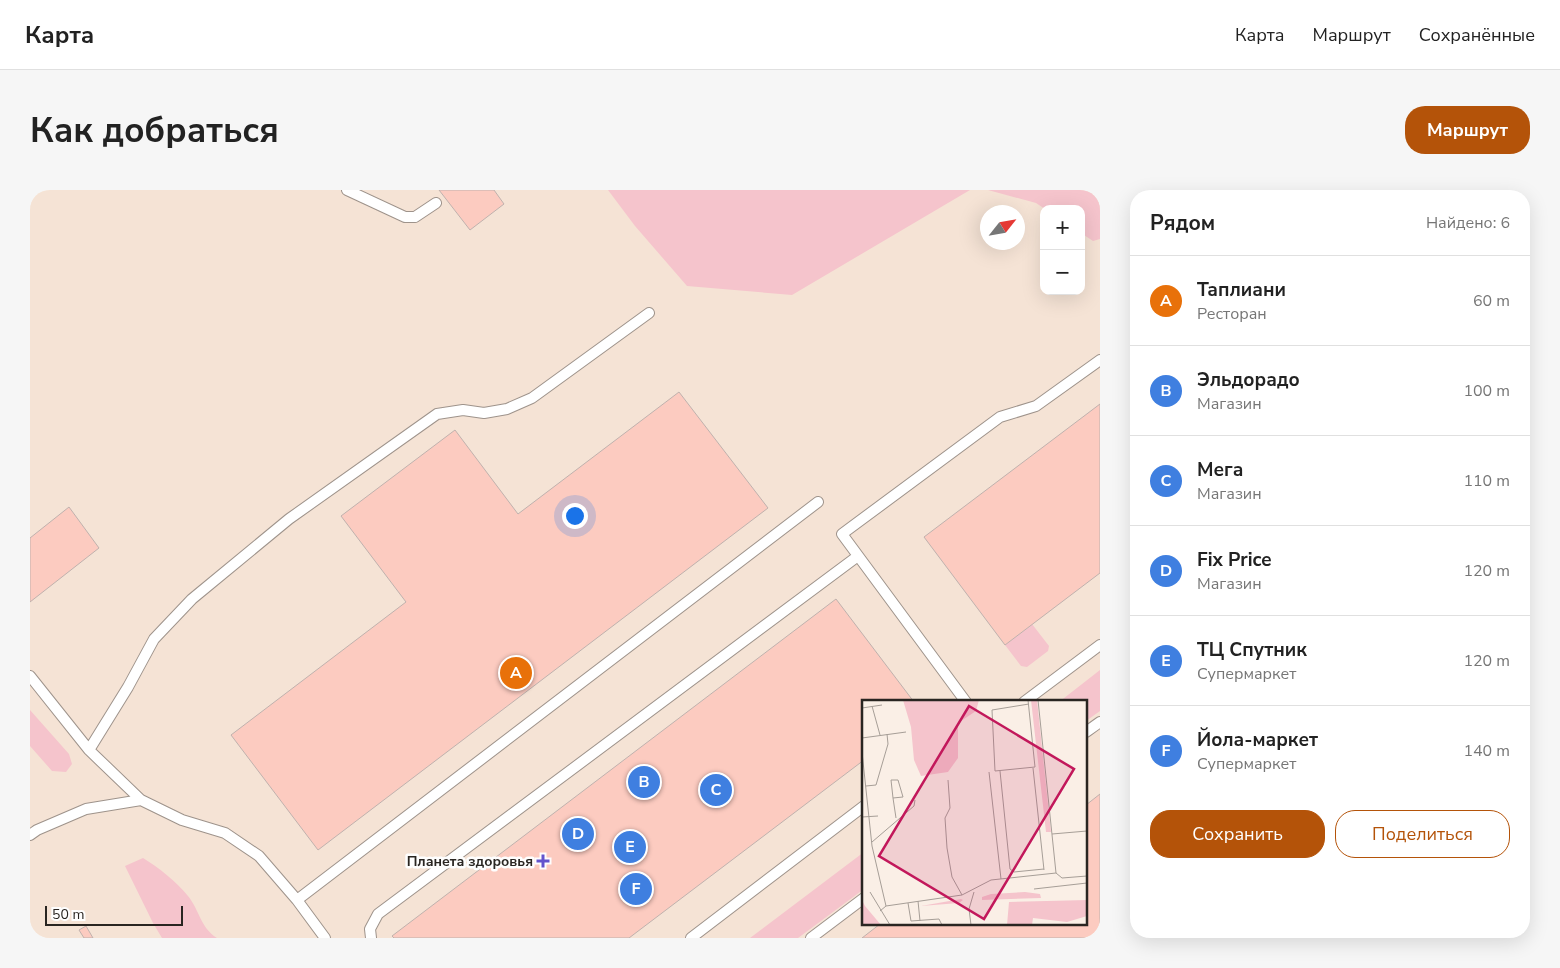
<!DOCTYPE html>
<html lang="ru">
<meta charset="utf-8">
<style>
body{margin:0;font-family:"Nunito Sans",sans-serif;background:#f6f6f6;color:#222}
.controls{position:absolute;right:15px;top:15px;display:grid;overflow:hidden;border-radius:10px;box-shadow:0 5px 20px #0002}
.controls button{width:45px;height:45px;display:grid;place-items:center;padding:0;border:0;border-bottom:1px solid #e0e0e0;background:#fff;color:#222;font:25px sans-serif}
.compass{position:absolute;left:950px;top:15px;width:45px;height:45px;border-radius:50%;background:#fff;box-shadow:0 5px 20px #0002;rotate:59deg}
.scale{position:absolute;left:15px;bottom:12px;width:138px;box-sizing:border-box;padding-left:5px;border:2px solid #292521;border-top:0;font-size:14px;line-height:18px;white-space:nowrap;color:#292521;-webkit-text-stroke:4px #fefefe;paint-order:stroke}
.you{position:absolute;left:544px;top:325px;width:18px;height:18px;margin:-12px;border:4px solid #fff;border-radius:50%;background:#1a73e8;box-shadow:0 0 0 8px #1a73e833}
.badge{display:grid;place-items:center;width:32px;height:32px;border-radius:50%;background:#b45309;color:#fff;font-size:16px;font-weight:700}
.pin{position:absolute;translate:-50% -50%;border:2px solid #fff;box-shadow:0 1px 5px #0006}
.list{margin:0;padding:0;list-style:none}
h2{display:flex;justify-content:space-between;align-items:center;height:65px;margin:0;padding:0 20px;font-size:21px}
h2 small{font-size:16px;font-weight:400;color:#767676}
.list li{display:grid;grid-template-columns:32px 1fr auto;gap:15px;align-items:center;box-sizing:border-box;height:90px;padding:0 20px;border-top:1px solid #e0e0e0}
.list b{display:block;font-size:19px;white-space:nowrap}
.list p{margin:0;font-size:16px;white-space:nowrap;color:#767676}
.list em{font-size:16px;font-style:normal;color:#767676}
.actions{display:flex;gap:10px;padding:15px 20px}
.actions a{flex:1;padding:11px 0;border:1px solid #b45309;border-radius:20px;text-align:center;font-size:18px;color:#b45309}
.actions .main{background:#b45309;color:#fff}
.map{position:relative;flex:none;width:1070px;height:748px;overflow:hidden;border-radius:20px}
header{display:flex;align-items:center;gap:30px;box-sizing:border-box;height:70px;padding:0 25px;background:#fff;border-bottom:1px solid #e0e0e0}
header strong{font-size:24px}
nav{display:flex;gap:28px;margin-inline-start:auto;font-size:18px}
.intro{display:flex;align-items:center;justify-content:space-between;box-sizing:border-box;height:120px;padding:0 30px}
h1{margin:0;font-size:35px}
.button{padding:12px 22px;border-radius:20px;background:#b45309;color:#fff;font-size:18px;font-weight:700}
main{display:flex;gap:30px;padding:0 30px}
aside{flex:1;background:#fff;border-radius:20px;box-shadow:0 5px 20px #0002}
.map>svg:first-child{display:block}
.built{fill:#f5e3d5;fill-rule:evenodd}
.green{fill:#f5c4cc}
.building{fill:#fccbc0;stroke:#bfb1ad}
.lines{fill:none;stroke-linecap:round;stroke-linejoin:round}
.lane-casing{stroke:#9e938b;stroke-width:12}
.lane{stroke:#fff;stroke-width:10}
.poi-dot{fill:#6354cd;stroke:#fefefe;stroke-width:2}
.labels{text-anchor:middle;stroke-width:5;stroke-linejoin:round;paint-order:stroke}
.poi-label{font-size:14px;font-weight:bold;fill:#292521;stroke:#fefefe;text-anchor:end}
.inset-road{fill:none;stroke:#a69e97;stroke-width:1}
.view{fill:#c2185b;fill-opacity:0.15;stroke:#c2185b;stroke-width:2.5}
.inset-edge{fill:none;stroke:#292521;stroke-width:2.5}
</style>
<header>
<strong>Карта</strong>
<nav><a>Карта</a><a>Маршрут</a><a>Сохранённые</a></nav>
</header>
<div class="intro"><h1>Как добраться</h1><a class="button">Маршрут</a></div>
<main>
<div class="map">
<svg width="1070" height="748" viewBox="0 0 1070 748">
<rect width="100%" height="100%" fill="#faefe6"/>
<!-- built -->
<path class="built" d="M0,0H1070V748H0ZM1014,19H1051V101H1014ZM958,22H988V52H958ZM834,512H1056V734H834Z"/>
<!-- green -->
<path class="green" d="M578,0H940L762,105L657,96L605,36Z
M958,0H1070V49L1063,51L1051,43V19H1015L1006,13Z
M1002,434L1019,456L1018,461L997,477L991,476L975,455Z
M1070,480V521L1056,531V512H1029Z
M0,520L39,564L42,574L36,582L22,581L0,556Z
M834,662V699L768,748H720Z
M113,668C128,677 147,692 158,706C170,721 170,737 187,748H132L123,733L95,676Z"/>
<!-- building -->
<path class="building" d="M409,0H464L474,14L440,40Z
M649,202L738,318L288,660L201,545L376,412L311,326L425,240L488,324Z
M1070,214V383L975,455L894,347Z
M39,317L69,358L0,412V348Z
M806,409L884,512H834V570L599,748H364L362,746Z
M1070,604V748H832L850,734H1056V615Z
M56,736L63,748H54L49,740Z"/>
<g class="lines">
<!-- lane casing -->
<g class="lane-casing">
<path id="lane" d="M317,0L375,27H385L406,13
M0,486L59,560L111,610L152,630L195,643L229,666L267,710L295,748
M936,512L812,344L970,227L1006,216L1070,170
M994,512L1070,455
M1056,542L1070,532
M59,560L98,497L124,449L162,409L259,329L407,224L433,220L454,223L477,219L502,208L619,123
M0,645L7,640L56,619L111,610
M267,710L788,312
M341,748L340,739L348,724L828,366
M661,748L834,616
M781,748L834,708"/>
</g>
<!-- lane -->
<use href="#lane" class="lane"/>
</g>
<!-- markers -->
<path class="poi-dot" d="M510.5 663.5h5v5h5v5h-5v5h-5v-5h-5v-5h5z"/>
<g class="labels">
<!-- poi labels -->
<g class="poi-label">
<text x="503" y="676">Планета здоровья</text>
</g>
</g>
<!-- overview -->
<g transform="translate(832 510)">
<rect width="225" height="225" fill="#faefe6"/>
<path d="M41,0H117L114,11L96,23V58L86,72L59,76L52,60L49,27ZM169,0H175L189,132H184ZM163,192L178,194L179,198L120,200V197L129,194ZM99,199L101,200L97,203L59,206ZM0,200L3,206L19,225H0ZM225,200V216L205,222L171,218L170,225H145L147,202Z" fill="#f5c4cc"/>
<path class="inset-road" d="M166,0L173,67L133,71L130,10L167,4M176,0L194,173L200,178L225,176M10,6L18,35M0,8L20,5M0,38L44,32M0,52L10,146L24,206M171,68L182,170M138,71L148,169L152,172L182,169M127,72L139,179M86,80L88,108L83,118L85,148L90,177L100,195M4,86L14,85L26,44L25,34M31,98L41,97L36,80H29L31,98L34,118M0,117L16,116M190,134L225,131M10,142L52,106L53,100M172,189L225,183M8,192L28,225M56,201L58,221M46,203L49,221L77,219L80,225M18,211L24,206L100,195L129,180L194,173M109,225L107,209L112,192"/>
<path class="view" d="M107,6L212,69L122,219L17,156Z"/>
<rect width="225" height="225" class="inset-edge"/>
</g>
</svg>
<div class="controls">
<button>+</button>
<button>−</button>
</div>
<svg class="compass" viewBox="-18 -18 36 36"><path d="M0-13l5 13h-10z" fill="#e53935"/><path d="M0 13l5-13h-10z" fill="#767676"/></svg>
<div class="scale">50 m</div>
<div class="you"></div>
<div class="pin badge" style="left:486px;top:483px;background:#e8710a">A</div>
<div class="pin badge" style="left:614px;top:592px;background:#3f7fe0">B</div>
<div class="pin badge" style="left:686px;top:600px;background:#3f7fe0">C</div>
<div class="pin badge" style="left:548px;top:644px;background:#3f7fe0">D</div>
<div class="pin badge" style="left:600px;top:657px;background:#3f7fe0">E</div>
<div class="pin badge" style="left:606px;top:699px;background:#3f7fe0">F</div>
</div>
<aside>
<h2>Рядом<small>Найдено: 6</small></h2>
<ul class="list">
<li><span class="badge" style="background:#e8710a">A</span><div><b>Таплиани</b><p>Ресторан</p></div><em>60 m</em></li>
<li><span class="badge" style="background:#3f7fe0">B</span><div><b>Эльдорадо</b><p>Магазин</p></div><em>100 m</em></li>
<li><span class="badge" style="background:#3f7fe0">C</span><div><b>Мега</b><p>Магазин</p></div><em>110 m</em></li>
<li><span class="badge" style="background:#3f7fe0">D</span><div><b>Fix Price</b><p>Магазин</p></div><em>120 m</em></li>
<li><span class="badge" style="background:#3f7fe0">E</span><div><b>ТЦ Спутник</b><p>Супермаркет</p></div><em>120 m</em></li>
<li><span class="badge" style="background:#3f7fe0">F</span><div><b>Йола-маркет</b><p>Супермаркет</p></div><em>140 m</em></li>
</ul>
<div class="actions"><a class="main">Сохранить</a><a>Поделиться</a></div>
</aside>
</main>
